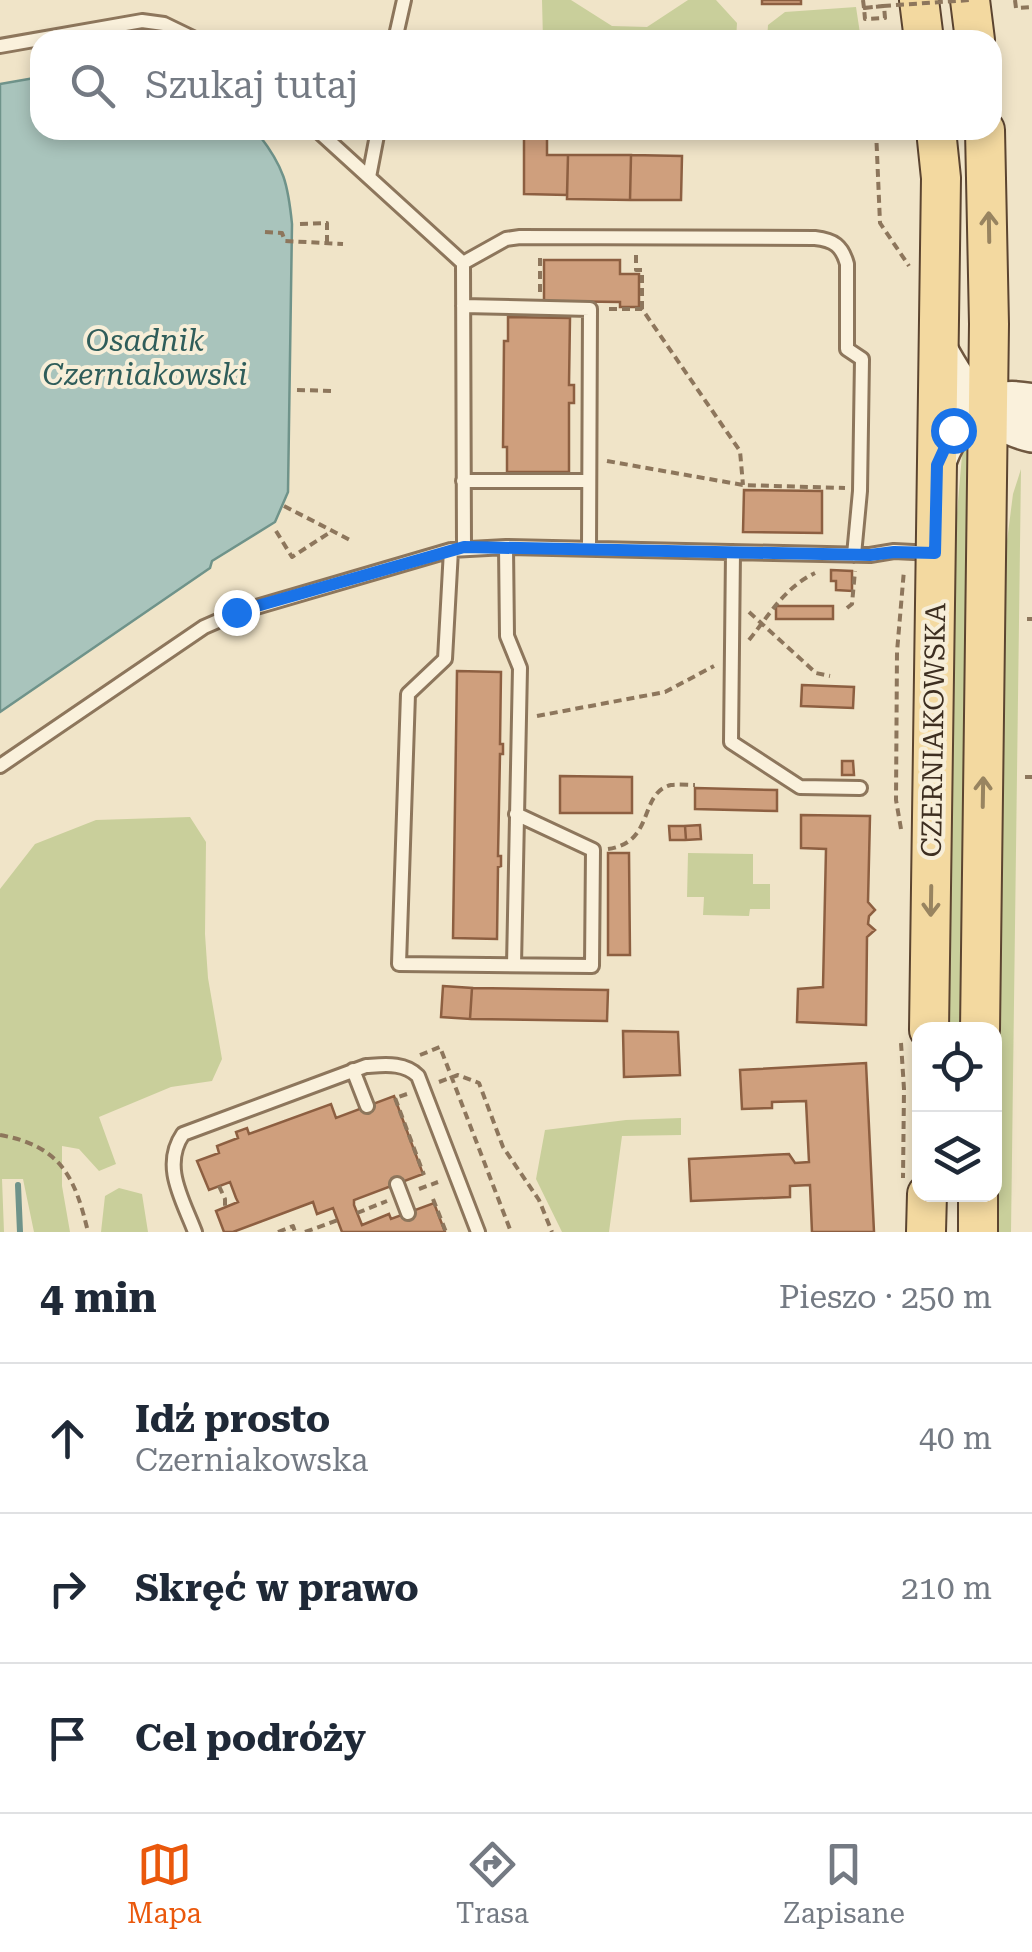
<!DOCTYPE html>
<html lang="pl">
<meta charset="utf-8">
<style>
body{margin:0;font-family:"Roboto Serif",serif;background:#f2f2f3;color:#1f2937}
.controls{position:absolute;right:30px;bottom:30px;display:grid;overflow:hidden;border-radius:20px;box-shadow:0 5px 15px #0003}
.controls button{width:90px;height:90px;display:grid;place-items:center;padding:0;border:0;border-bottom:2px solid #e0e1e3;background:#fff;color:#1f2937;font:50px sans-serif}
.stop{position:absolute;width:30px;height:30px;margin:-22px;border:8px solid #1a73e8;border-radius:50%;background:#fff}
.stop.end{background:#1a73e8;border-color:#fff;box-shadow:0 2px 10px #0008}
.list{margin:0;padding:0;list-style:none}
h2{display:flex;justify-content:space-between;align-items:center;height:130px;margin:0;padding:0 40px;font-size:42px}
h2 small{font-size:32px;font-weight:400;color:#747a83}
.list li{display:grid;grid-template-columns:65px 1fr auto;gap:30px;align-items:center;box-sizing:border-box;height:150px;padding:0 40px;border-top:2px solid #e0e1e3}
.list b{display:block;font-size:38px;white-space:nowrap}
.list p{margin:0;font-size:32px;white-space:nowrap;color:#747a83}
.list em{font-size:32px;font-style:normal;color:#747a83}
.icon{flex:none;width:55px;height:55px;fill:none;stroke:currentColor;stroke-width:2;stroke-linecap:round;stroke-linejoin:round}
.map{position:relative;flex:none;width:1032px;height:1232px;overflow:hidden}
.search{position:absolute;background:#fff;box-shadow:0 5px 15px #0003;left:30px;right:30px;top:30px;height:110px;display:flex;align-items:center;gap:25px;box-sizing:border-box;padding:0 35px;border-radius:30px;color:#747a83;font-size:38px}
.sheet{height:580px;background:#fff}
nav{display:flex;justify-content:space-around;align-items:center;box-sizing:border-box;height:140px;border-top:2px solid #e0e1e3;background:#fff;font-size:28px;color:#747a83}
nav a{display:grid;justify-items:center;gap:5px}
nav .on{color:#ea580c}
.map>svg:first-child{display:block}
.green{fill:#c9cf9b}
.water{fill:#a9c4bc;stroke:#6f938a;stroke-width:2.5}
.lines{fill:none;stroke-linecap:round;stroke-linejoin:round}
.stream{stroke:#6f938a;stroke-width:6}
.building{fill:#cf9f7d;stroke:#8d5f41;stroke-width:2.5}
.lane-casing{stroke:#8d765c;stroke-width:18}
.secondary-casing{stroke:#6f573f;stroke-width:40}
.primary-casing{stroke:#5b4430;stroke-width:42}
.path{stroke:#8d765c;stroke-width:4;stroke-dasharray:8 5;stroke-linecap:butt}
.lane{stroke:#faf1dc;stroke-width:12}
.secondary{stroke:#faf1dc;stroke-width:35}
.primary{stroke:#f3d9a0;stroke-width:38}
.path-bridge{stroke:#8d765c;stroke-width:4;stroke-dasharray:8 5;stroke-linecap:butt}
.oneway{stroke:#988460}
.route{stroke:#1a73e8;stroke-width:12}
.labels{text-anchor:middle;stroke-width:8;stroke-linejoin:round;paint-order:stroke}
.street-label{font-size:28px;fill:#3d2e20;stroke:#f7eed8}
.water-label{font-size:30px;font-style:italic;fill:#2f5d5a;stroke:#f7eed8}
</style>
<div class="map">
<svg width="1032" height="1232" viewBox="0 0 1032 1232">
<rect width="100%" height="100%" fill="#f0e4c8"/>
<!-- green -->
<path class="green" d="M542,0H571L612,26L647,27L688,0H716L737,23L736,40H543Z
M856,7L861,40H767L768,25L785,12Z
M964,432H969L962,1029L949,1030L956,525Z
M1021,469L1011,1232H997L1006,549L1013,494Z
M190,817L206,842L205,934L208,978L222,1059L212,1081L171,1087L99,1117L116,1164L99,1171L79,1149L62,1146V1186L70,1232H34L23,1179H2L4,1232H0V889L35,844L96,820Z
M688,853L753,854V884H770V909H750L749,916L703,915L704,897H687Z
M681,1118V1135L622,1136L609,1232H562L536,1179L545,1130L626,1120Z
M119,1188L142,1194L148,1232H101L105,1196Z"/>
<!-- water -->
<path class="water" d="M40,77V130H259V135C284,167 288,184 292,224L288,492L275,522L212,561L210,568L0,712V84Z"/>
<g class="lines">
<!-- stream -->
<path class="stream" d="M18,1185L20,1232"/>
</g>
<!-- building -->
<path class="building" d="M762,0H801V4H762Z
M524,130H547V155H568L567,195L524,194Z
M568,155H631L630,200L567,199Z
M631,155L682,156L681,200H630Z
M544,260H620V274H639V307H620V302L544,301Z
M508,317L570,318L569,385H574V403H569V472H507V447H503L504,341H508Z
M744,490L822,491V533L743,532Z
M831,570L852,571V591L836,590V581H831Z
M776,606H833V619H776Z
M457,671L501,672L500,744H503V754H500L498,856H501V866L498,867L497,939L453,938Z
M802,685L854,687L853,708L801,706Z
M842,761H853L854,775H842Z
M560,776L632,777V813H560Z
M695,788L777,790V811L695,809Z
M801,815L870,816L868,902L875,910L869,916L868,924L875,930L867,937L866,1025L797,1022L798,989L823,987L826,849L801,848Z
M700,825L701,839L686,840L685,826Z
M669,826H685L686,840H670Z
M608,853H629L630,955H608Z
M443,986L472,988L470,1019L441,1017Z
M472,988L608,990L607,1021L470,1019Z
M623,1031L678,1032L680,1075L624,1077Z
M866,1063L874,1232H812L810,1185L790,1186V1197L691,1201L689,1159L789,1154L795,1163L809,1162L806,1101L772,1102V1108L742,1109L740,1070Z
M394,1096L423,1174L354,1200V1205L362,1225L389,1214L391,1219L434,1203L445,1232H342L333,1208L317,1214L313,1202L233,1232H224L216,1211L238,1202L236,1198L230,1182L209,1190L197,1161L219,1153L217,1146L238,1138L236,1132L247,1128L249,1134L331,1104L336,1118Z"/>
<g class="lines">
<!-- lane casing -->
<g class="lane-casing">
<path id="lane" d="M395,40L404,0
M0,46L142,21L164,24L197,40
M317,130L463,263L464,547
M369,177L378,130
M463,263L506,239L520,237L815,238C834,240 842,246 847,264V349L862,359L860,491L854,555
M463,306L590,309L589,549
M463,481H589
M506,547L507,636L520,668L514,965
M733,552L731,742L800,787L860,788
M0,766L204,627L236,613L451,550
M516,814L593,850L592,966L399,964L408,694L445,659L451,550L506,547L870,555L894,551L933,553
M353,1070L367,1106
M397,1184L408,1213
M195,1232C183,1200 161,1166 183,1134L366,1066C384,1065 404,1062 418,1076L478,1232"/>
</g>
<!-- secondary casing -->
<g class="secondary-casing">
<path id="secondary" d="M939,349C961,390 985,423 1032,434
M937,465C951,421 984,391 1032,402"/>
</g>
<!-- primary casing -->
<g class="primary-casing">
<path id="primary" d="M919,0L924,40
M970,0L975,40
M929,1030L941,178L936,130
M980,1030L989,324L985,130
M926,1232L927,1194
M978,1232V1194"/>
</g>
<!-- path -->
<path class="path" d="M1015,0L1016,8L1032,7
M863,8L884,6L885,18L865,19L864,8L883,6
M876,130L880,223L909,266
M300,224L327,223V244
M265,232L282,233L285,241L343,244
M636,255V270H642V309
M540,292V256
M609,309H642L740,451L743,485
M297,390L334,391
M607,461L743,485L845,488
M284,506L352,541
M276,531L292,557L332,531
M847,608L852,604L855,571
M749,612L816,673L830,676
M1027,619H1032
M749,640C770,614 784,588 815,573
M537,716L665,692L714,666
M1025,777H1032
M901,829L896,800L897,652L904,570
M608,849C656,842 638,793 671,785C678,784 688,785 695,785
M901,1043L904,1089L903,1178
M420,1055L440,1047L511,1232
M439,1082L458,1075L479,1083L503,1147L539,1200L552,1232
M407,1094L395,1098L424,1175
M0,1135C61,1146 75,1177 88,1232
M219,1186L225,1199V1207
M419,1189L438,1182
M433,1199L446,1232
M357,1213L387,1201
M278,1232L293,1226L295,1232
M305,1232L338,1220"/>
<!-- lane -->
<use href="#lane" class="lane"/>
<!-- secondary -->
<use href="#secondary" class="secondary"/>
<!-- primary -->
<use href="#primary" class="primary"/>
<!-- path-bridge -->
<path class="path-bridge" d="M863,0L864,8
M883,6L970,0"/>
</g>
<!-- one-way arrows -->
<defs><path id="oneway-shaft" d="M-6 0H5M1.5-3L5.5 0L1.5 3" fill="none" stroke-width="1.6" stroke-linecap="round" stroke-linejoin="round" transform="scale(2.5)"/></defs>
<g class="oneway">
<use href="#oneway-shaft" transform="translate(989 227) rotate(-91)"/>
<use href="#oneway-shaft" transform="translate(983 792) rotate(-89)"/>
<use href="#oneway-shaft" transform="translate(931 901) rotate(91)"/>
</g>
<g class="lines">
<!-- route -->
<path class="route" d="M236,612L464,547L870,555L894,552L935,553L937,465L953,430"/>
</g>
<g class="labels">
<!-- street labels -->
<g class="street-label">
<text transform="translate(933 730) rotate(-89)" y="10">CZERNIAKOWSKA</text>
</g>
<!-- water labels -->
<g class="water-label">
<text x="145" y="351">Osadnik<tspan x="145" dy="34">Czerniakowski</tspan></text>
</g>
</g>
</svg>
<div class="controls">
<button><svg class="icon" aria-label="locate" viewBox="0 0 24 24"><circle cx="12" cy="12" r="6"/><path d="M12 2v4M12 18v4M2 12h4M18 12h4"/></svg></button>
<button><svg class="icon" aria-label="layers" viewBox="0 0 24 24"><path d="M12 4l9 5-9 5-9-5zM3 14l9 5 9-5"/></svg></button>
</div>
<div class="stop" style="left:953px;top:430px"></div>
<div class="stop end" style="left:236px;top:612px"></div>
<div class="search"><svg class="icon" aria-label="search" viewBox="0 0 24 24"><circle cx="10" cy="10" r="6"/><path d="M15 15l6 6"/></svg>Szukaj tutaj</div>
</div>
<section class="sheet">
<h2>4 min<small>Pieszo · 250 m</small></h2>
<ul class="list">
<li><svg class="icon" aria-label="ahead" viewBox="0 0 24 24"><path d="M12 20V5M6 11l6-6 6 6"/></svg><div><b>Idź prosto</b><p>Czerniakowska</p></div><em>40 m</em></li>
<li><svg class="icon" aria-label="right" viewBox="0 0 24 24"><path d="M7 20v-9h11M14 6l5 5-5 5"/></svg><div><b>Skręć w prawo</b></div><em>210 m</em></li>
<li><svg class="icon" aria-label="arrive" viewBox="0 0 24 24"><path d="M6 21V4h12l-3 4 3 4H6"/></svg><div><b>Cel podróży</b></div></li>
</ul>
</section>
<nav>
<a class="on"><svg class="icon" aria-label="map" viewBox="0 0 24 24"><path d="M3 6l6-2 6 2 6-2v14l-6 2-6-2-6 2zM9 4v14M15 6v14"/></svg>Mapa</a>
<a><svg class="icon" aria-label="directions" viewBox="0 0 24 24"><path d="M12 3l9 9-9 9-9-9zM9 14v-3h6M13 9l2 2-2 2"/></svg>Trasa</a>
<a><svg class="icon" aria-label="saved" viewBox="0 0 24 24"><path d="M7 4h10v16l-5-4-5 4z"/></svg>Zapisane</a>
</nav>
